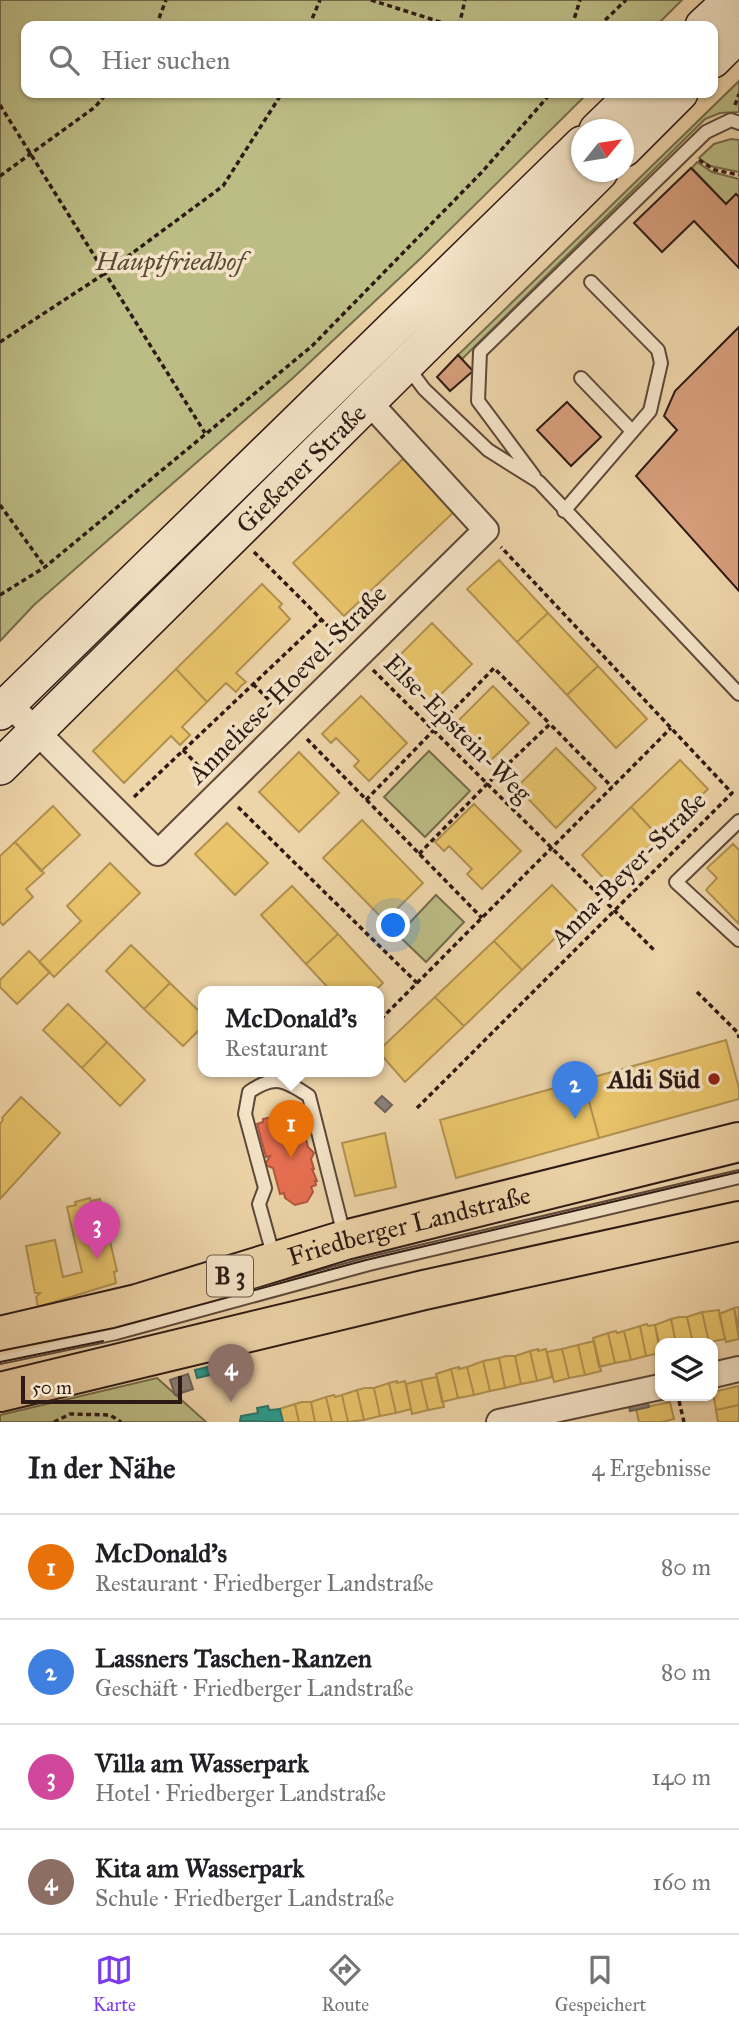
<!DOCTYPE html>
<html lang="de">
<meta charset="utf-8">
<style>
body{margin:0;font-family:"IM FELL Great Primer",serif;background:#f2f2f2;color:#202124}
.controls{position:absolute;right:21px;bottom:21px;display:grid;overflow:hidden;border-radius:14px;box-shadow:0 2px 5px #0004}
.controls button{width:63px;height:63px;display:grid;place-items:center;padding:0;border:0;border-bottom:2px solid #e0e0e0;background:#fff;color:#202124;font:35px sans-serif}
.compass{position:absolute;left:571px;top:119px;width:63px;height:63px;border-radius:50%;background:#fff;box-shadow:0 2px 5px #0004;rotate:60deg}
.scale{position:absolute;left:21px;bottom:18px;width:161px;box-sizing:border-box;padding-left:7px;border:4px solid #2d1a14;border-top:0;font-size:19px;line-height:24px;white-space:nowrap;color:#2d1a14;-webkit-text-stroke:5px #f4e3c7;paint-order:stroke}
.you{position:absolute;left:394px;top:926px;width:24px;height:24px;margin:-18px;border:5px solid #fff;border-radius:50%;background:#1a73e8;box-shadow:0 0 0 10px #1a73e833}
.badge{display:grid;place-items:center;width:46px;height:46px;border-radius:50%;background:#7c3aed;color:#fff;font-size:23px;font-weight:700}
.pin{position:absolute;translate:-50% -58px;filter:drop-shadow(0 2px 4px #0008)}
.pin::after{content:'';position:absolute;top:37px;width:24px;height:21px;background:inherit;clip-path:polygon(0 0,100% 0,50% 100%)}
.popup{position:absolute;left:198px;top:986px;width:186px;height:91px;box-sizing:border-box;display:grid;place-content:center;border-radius:14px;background:#fff;filter:drop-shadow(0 2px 5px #0005);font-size:23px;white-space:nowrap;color:#757577}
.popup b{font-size:26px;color:#202124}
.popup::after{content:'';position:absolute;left:50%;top:100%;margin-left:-14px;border:14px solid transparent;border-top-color:#fff}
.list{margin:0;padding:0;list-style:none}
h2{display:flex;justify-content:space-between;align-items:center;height:91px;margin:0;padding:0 28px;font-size:30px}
h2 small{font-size:23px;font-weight:400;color:#757577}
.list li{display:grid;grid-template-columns:46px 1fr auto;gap:21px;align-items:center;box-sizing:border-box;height:105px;padding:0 28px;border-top:2px solid #e0e0e0}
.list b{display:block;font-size:26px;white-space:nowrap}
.list p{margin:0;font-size:23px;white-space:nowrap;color:#757577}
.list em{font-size:23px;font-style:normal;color:#757577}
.icon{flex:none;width:38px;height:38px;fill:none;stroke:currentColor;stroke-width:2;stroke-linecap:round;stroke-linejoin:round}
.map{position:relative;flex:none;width:739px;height:1422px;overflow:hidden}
.search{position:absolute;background:#fff;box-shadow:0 2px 5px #0004;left:21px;right:21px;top:21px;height:77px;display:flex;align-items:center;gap:18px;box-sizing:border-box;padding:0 24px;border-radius:14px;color:#757577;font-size:26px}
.sheet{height:511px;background:#fff}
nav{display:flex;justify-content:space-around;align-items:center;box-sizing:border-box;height:98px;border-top:2px solid #e0e0e0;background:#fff;font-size:19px;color:#757577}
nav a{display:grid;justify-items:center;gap:4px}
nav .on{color:#7c3aed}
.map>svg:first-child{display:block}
.green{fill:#bcbc85;stroke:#746b4c;stroke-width:2}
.homes{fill:#e9c46a;stroke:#b19150;stroke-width:2}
.shops{fill:#e76f51;stroke:#af563f;stroke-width:2}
.schools{fill:#2a9d8f;stroke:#2b766a;stroke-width:2}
.industry{fill:#8a817c;stroke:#6e625d;stroke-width:2}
.building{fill:#d79e7c;stroke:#2d1a14;stroke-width:2}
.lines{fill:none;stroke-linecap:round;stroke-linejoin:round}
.service-casing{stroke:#5d4839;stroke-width:16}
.minor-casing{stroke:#5d4839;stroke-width:28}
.secondary-casing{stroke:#2d1a14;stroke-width:38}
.primary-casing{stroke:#2d1a14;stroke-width:42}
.path{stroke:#2d1a14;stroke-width:3.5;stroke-dasharray:5 3.5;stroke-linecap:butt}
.service{stroke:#f4e3c7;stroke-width:12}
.minor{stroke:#f4e3c7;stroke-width:24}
.secondary{stroke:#f4e3c7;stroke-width:35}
.primary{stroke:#eed4a9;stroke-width:38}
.tram{stroke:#2d1a14;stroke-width:2}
.poi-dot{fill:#8f2418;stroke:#f4e3c7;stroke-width:2.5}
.labels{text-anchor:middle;stroke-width:7;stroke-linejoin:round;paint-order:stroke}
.shield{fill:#f4e3c7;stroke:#69564a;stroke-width:2}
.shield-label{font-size:24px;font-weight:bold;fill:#2d1a14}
.park-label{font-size:26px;font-style:italic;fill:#584b36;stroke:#f4e3c7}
.street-label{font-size:26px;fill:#2d1a14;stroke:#f4e3c7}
.poi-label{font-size:26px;font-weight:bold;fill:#2d1a14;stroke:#f4e3c7;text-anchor:end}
</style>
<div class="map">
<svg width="739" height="1422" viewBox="0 0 739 1422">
<rect width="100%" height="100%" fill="#eed4a9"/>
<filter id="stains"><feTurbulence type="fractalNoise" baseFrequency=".00286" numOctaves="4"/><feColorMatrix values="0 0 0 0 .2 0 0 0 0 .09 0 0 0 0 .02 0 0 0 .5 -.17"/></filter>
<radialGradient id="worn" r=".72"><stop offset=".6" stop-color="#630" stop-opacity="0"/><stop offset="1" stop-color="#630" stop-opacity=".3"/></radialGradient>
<!-- green -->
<path class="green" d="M0,0H682L656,26H26V93H588L421,258L294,377L34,605L0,641Z
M739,81V112L720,113L705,119L462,359L458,355Z
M731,139L739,140V172L710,166L699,158L714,144Z
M697,162L712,172L739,179V197L736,194L726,204L692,168Z
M429,751L470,791L425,837L384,797Z
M436,895L464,922L426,962L398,935Z
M157,1378L206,1422H0V1415Z"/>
<!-- homes -->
<path class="homes" d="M405,457L456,510L344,616L293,563Z
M499,560L548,613L517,642L467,589Z
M262,584L282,604L279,607L290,619L236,673L246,682L241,686L236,692L226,683L207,702L176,669Z
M548,613L598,666L567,695L517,642Z
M432,623L472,664L432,703L392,663Z
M598,666L647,719L616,748L567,695Z
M176,669L207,702L182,727L190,735L180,745L171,736L124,783L93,751Z
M493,686L529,723L489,762L453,726Z
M361,696L407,743L369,781L354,766L359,761L336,738L331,743L322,734Z
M556,748L596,788L556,828L517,787Z
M299,752L339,793L299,832L259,792Z
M680,760L708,789L659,837L631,807Z
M474,804L521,851L482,889L467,874L472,869L449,846L444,851L435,842Z
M53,806L80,835L41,871L15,842Z
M631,807L659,837L609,884L582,855Z
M362,820L423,883L385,921L323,858Z
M227,823L268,863L235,895L195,854Z
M15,842L44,873L26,889L33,897L3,925L0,922V856Z
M733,844L739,850V924L706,890L717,878L707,868Z
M110,863L140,893L54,977L39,962L81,921L67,906Z
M552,885L580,914L522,970L494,941Z
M292,886L338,934L306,964L261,915Z
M338,934L383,983L374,992H332L306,964Z
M494,941L522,970L464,1026L435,997Z
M131,945L170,983L144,1009L106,971Z
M29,951L50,972L17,1004L0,987V980Z
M170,983L204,1016V1025L183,1046L144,1009Z
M435,997L464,1026L405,1082L378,1051Z
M68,1004L107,1042L82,1068L43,1030Z
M726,1040L739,1088V1099L599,1138L583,1080Z
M107,1042L145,1080L120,1106L82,1068Z
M583,1080L599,1138L456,1178L440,1120Z
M21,1097L60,1133L0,1199V1124L3,1120L2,1118Z
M385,1133L396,1187L355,1196L342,1143Z
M90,1198L91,1201L100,1199L117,1271L114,1272L116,1283L38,1307L36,1297L40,1293H35L26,1246L55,1240L63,1277L82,1272L67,1207L76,1205L75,1202Z
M739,1307V1328L734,1308Z
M734,1308L739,1339L726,1342L719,1314Z
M719,1310L725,1339L709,1342L702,1312Z
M702,1312L709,1342L693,1343L687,1317Z
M679,1317H687L693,1343H676L671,1319Z
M671,1319L676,1343H660V1346L655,1325Z
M647,1324L648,1326L655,1325L660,1353L646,1356L640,1326Z
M640,1326L646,1356L631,1360L624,1331Z
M616,1331L617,1333L624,1331L631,1360L615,1363L608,1333Z
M608,1333L615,1363L599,1367L593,1338Z
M594,1341L601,1371L585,1375L578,1345Z
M578,1345L585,1375L569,1378L562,1349Z
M538,1349V1351L546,1349L552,1377L537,1381L530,1351Z
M562,1349L569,1378L554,1382L547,1352Z
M530,1351L537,1381L521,1384L515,1356Z
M506,1356H515L521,1384L505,1388L499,1358Z
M499,1358L505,1388L490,1391L483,1361Z
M483,1361L490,1391L474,1395L467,1367Z
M459,1367V1369L467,1367L474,1395L458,1398L451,1369Z
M451,1369L458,1398L442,1402L436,1374Z
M437,1377L444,1407L428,1410L421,1380Z
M421,1380L428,1410L412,1414L406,1384Z
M397,1381V1383L405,1381L411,1409L396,1413L389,1383Z
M389,1383L396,1413L380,1416L374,1388Z
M739,1386V1405L716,1410L713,1392Z
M365,1388H374L380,1416L364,1420L357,1390Z
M357,1390L364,1420L348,1422L342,1395Z
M334,1395L335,1397L342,1395L348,1422H332L326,1397Z
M326,1397L332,1422H315L311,1402Z
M302,1402H311L315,1422H299L295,1404Z
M670,1402L674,1419L662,1422H639L636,1409Z
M295,1404L299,1422H283L279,1409Z
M739,1405V1422H718L716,1410Z"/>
<!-- shops -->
<path class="shops" d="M299,1111L308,1147L314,1153L311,1159L314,1169H312L317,1181H315L316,1185L311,1187L313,1192L307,1202L295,1205L285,1198L284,1193L280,1194L273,1168L265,1165L270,1156L266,1157L257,1124L263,1122V1119Z"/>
<!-- schools -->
<path class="schools" d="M208,1367L210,1375L197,1378L195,1370Z
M268,1406L269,1410L280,1409L283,1422L240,1421L241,1416L258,1413L257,1408Z"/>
<!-- industry -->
<path class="industry" d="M382,1096L392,1105L385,1112L375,1103Z
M188,1374L193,1389L175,1395L170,1380Z
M646,1397L649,1407L630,1411L628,1401Z"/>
<!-- building -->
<path class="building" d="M691,168L726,204L736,194L739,197V268L694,221L662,252L634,223Z
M739,327V591L636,476L677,430L664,416L675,391Z
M458,355L473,371L450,391L437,377Z
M567,402L601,437L571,466L537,430Z"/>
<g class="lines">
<!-- service casing -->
<g class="service-casing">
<path id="service" d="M407,366L424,389L488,450L539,482L739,694
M581,378L632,431
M534,476L478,401L480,352L706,132L731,120L739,123
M564,511L650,411L661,363L658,350L591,282
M739,821L676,882L739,940
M274,1258L259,1204L265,1188L245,1114L249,1092C275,1074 285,1080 309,1096L344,1235
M0,1357L116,1333L369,1264L739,1177"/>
</g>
<!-- minor casing -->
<g class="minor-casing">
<path id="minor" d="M8,703L158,853L486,530L368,401
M713,1375L739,1369
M499,1422L660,1387"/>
</g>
<!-- secondary casing -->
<g class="secondary-casing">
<g id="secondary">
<path d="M703,26L731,0"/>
<path d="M713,60L739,34"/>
<path d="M597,130L635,93"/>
<path d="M624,149L680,93"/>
<path d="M0,712L582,144"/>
<path id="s1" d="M0,767L600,172"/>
</g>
</g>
<!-- primary casing -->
<g class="primary-casing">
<g id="primary">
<path id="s2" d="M0,1336L137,1304L345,1240L739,1142"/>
<path d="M0,1392L424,1290L739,1221"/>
</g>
</g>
<!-- path -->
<path class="path" d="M371,0L453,26
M156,26L166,0
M309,26L320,0
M459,26L465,0
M572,26L580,0
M599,26L626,0
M0,105L205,433
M735,105L739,94
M699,160L715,170L739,175
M0,176L95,107L107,93
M0,342L104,274L223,186L282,93
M0,505L45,567
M254,552L342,640
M0,595L45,567L312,346L482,172L551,93
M373,670L654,950
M253,684L275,706
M307,739L482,918
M183,750L206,774
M134,797L322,619
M366,800L494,668L550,724
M238,807L417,983L378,1022
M419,854L487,784L550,724L612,787
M417,983L671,728
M697,992L738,1033L739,1038
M417,1108L732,793L501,547
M679,1401L684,1422
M54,1422L70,1414L110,1415L121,1422"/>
<!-- service -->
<use href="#service" class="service"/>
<!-- minor -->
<use href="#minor" class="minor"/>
<!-- secondary -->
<use href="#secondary" class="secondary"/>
<!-- primary -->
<use href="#primary" class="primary"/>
<!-- tram -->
<path class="tram" d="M0,1351L114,1328L366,1260L739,1172
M0,1362L103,1341"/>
</g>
<!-- markers -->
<circle class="poi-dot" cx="714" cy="1079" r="7"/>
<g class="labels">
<!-- shield labels -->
<rect class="shield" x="207" y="1255.5" width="46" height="41" rx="5"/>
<g class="shield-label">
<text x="230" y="1284">B 3</text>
</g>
<!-- park labels -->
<g class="park-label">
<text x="170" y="270">Hauptfriedhof</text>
</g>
<!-- street labels -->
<g class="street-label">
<text dy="9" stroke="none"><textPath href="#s1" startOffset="424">Gießener Straße</textPath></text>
<text transform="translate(287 684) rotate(-45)" y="9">Anneliese-Hoevel-Straße</text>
<text transform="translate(458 728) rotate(45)" y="9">Else-Epstein-Weg</text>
<text transform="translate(628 869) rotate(-45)" y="9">Anna-Beyer-Straße</text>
<text dy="9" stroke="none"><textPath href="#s2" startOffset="424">Friedberger Landstraße</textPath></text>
</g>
<!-- poi labels -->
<g class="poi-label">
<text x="700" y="1088">Aldi Süd</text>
</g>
</g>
<rect width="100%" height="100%" filter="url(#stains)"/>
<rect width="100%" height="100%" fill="url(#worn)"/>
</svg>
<div class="controls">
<button><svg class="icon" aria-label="layers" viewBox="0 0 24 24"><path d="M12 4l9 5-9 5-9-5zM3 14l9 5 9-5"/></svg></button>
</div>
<svg class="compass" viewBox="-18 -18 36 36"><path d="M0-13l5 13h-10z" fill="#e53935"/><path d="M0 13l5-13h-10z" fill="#757577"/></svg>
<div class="scale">50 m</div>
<div class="you"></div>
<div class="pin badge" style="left:291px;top:1158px;background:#e8710a">1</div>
<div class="popup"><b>McDonald's</b>Restaurant</div>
<div class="pin badge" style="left:575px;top:1119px;background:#3f7fe0">2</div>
<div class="pin badge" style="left:97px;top:1259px;background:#d1479c">3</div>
<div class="pin badge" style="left:231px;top:1402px;background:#8d6e63">4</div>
<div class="search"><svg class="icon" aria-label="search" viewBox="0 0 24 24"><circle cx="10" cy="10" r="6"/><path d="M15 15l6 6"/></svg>Hier suchen</div>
</div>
<section class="sheet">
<h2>In der Nähe<small>4 Ergebnisse</small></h2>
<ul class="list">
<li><span class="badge" style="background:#e8710a">1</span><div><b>McDonald's</b><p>Restaurant · Friedberger Landstraße</p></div><em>80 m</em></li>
<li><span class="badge" style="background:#3f7fe0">2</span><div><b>Lassners Taschen-Ranzen</b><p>Geschäft · Friedberger Landstraße</p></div><em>80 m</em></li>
<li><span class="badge" style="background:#d1479c">3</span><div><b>Villa am Wasserpark</b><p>Hotel · Friedberger Landstraße</p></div><em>140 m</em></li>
<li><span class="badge" style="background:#8d6e63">4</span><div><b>Kita am Wasserpark</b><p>Schule · Friedberger Landstraße</p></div><em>160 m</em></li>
</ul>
</section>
<nav>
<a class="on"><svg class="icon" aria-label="map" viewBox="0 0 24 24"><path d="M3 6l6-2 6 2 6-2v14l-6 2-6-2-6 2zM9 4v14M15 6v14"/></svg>Karte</a>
<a><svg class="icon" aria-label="directions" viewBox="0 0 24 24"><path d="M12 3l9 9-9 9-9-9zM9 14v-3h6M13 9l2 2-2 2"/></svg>Route</a>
<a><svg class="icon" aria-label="saved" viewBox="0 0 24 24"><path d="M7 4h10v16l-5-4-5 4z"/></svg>Gespeichert</a>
</nav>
